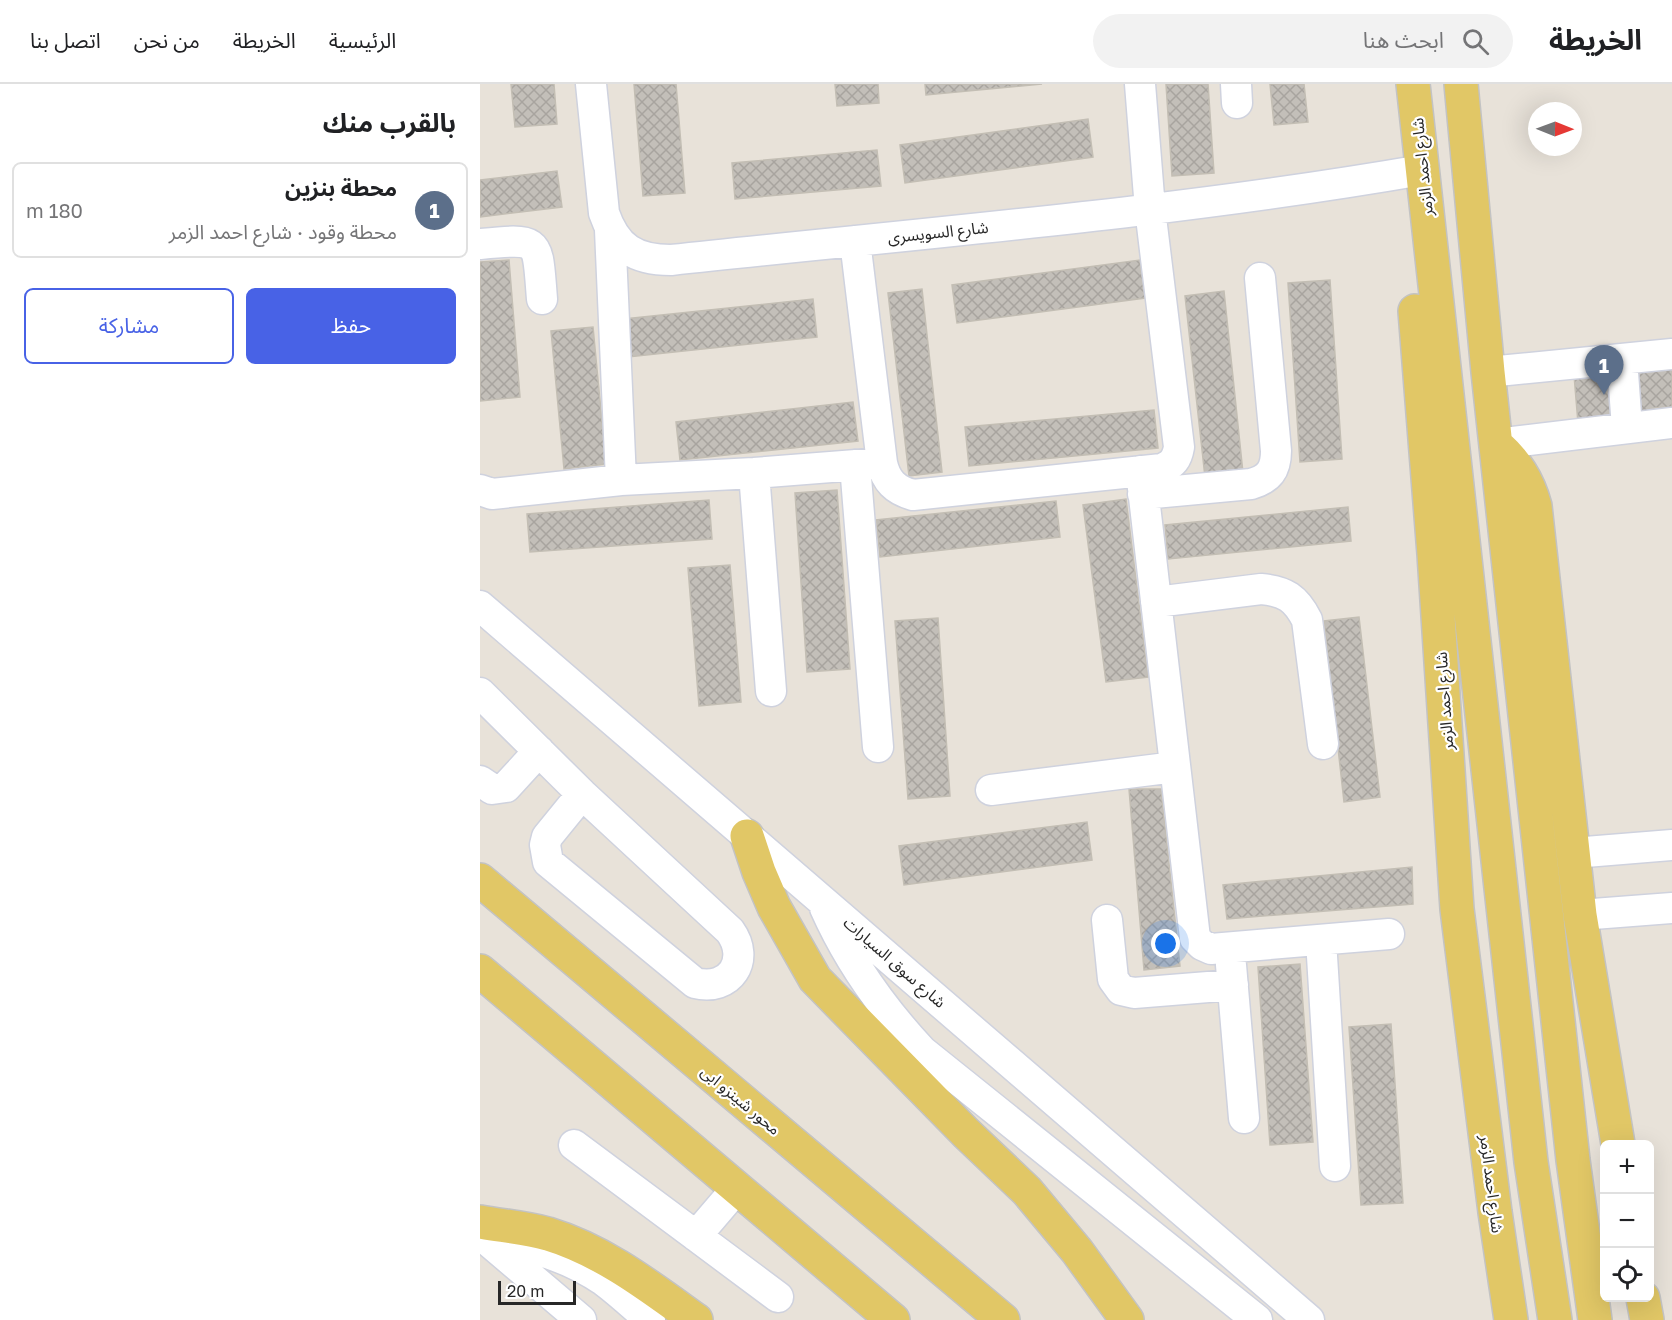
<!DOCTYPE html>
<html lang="ar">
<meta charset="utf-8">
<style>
body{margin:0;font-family:"Golos Text","Noto Sans Arabic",sans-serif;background:#f2f2f2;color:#202124;direction:rtl}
.controls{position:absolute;right:18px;bottom:18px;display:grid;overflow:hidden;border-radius:9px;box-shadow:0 6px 24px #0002}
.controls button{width:54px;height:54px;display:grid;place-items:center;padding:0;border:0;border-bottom:2px solid #e0e0e0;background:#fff;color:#202124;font:30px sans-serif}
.compass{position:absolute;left:1048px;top:18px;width:54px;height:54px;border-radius:50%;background:#fff;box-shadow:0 6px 24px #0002;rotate:91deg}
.scale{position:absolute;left:18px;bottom:15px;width:78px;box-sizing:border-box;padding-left:6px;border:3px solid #272727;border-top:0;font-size:16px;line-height:21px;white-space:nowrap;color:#272727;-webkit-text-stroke:4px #fff;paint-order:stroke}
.you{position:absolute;left:686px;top:860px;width:21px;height:21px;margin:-15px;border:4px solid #fff;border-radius:50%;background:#1a73e8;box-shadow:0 0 0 9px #1a73e833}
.badge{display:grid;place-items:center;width:39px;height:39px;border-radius:50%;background:#4862e6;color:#fff;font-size:20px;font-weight:700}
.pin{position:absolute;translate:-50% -50px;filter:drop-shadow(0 2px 3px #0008)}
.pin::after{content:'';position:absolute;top:32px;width:21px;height:18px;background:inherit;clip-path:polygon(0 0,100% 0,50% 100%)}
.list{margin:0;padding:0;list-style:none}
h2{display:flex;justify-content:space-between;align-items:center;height:78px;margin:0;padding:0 24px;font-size:26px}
h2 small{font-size:20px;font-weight:400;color:#757577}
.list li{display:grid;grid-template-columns:39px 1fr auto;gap:18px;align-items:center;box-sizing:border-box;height:96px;margin:0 12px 12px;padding:0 12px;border:2px solid #e0e0e0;border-radius:9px}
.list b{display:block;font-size:22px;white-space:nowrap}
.list p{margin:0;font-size:20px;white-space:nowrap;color:#757577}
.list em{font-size:20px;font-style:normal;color:#757577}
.actions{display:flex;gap:12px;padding:18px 24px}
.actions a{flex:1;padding:14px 0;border:2px solid #4862e6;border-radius:9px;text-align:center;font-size:21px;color:#4862e6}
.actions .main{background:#4862e6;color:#fff}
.icon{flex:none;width:33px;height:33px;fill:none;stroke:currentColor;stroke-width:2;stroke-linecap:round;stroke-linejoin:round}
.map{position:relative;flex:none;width:1192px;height:1236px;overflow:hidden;direction:ltr}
header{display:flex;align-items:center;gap:36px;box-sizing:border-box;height:84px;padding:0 30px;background:#fff;border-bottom:2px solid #e0e0e0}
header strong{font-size:28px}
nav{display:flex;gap:33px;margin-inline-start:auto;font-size:21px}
.search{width:420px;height:54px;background:#f2f2f2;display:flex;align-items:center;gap:15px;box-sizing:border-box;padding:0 21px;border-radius:33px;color:#757577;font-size:22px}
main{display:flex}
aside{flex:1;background:#fff}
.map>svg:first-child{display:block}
.building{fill:url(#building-cross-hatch);stroke:#c3beb4;stroke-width:1.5}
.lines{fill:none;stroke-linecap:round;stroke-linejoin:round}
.minor-casing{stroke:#cfd2de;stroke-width:33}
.major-casing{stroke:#c3c3c3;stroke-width:36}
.minor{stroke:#fff;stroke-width:30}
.major{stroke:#e1c766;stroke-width:33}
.labels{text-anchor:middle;stroke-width:4.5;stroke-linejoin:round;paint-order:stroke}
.street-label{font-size:16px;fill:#272727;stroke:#fff}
</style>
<header>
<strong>الخريطة</strong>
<div class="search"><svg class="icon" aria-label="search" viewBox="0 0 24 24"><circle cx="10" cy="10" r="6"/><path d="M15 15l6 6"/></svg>ابحث هنا</div>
<nav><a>الرئيسية</a><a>الخريطة</a><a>من نحن</a><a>اتصل بنا</a></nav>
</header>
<main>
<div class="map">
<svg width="1192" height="1236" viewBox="0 0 1192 1236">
<defs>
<pattern id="building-cross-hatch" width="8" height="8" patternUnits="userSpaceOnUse" patternTransform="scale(1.5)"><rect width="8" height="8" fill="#c3bfb9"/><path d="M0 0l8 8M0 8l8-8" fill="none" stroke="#a8a49f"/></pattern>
</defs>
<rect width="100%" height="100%" fill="#e8e2d9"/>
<!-- building -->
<path class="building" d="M31,0H74L77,40L35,43Z
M154,0H196L205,109L163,112Z
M355,0H398L399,19L357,22Z
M445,0H562L446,11Z
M686,0H728L734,89L692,92Z
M790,0H824L828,38L794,41Z
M608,35L613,73L425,99L420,61Z
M397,66L401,102L255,115L252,79Z
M77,87L82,123L0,133V96Z
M29,176L40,313L0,317V178Z
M660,176L665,214L477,239L472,201Z
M850,196L862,375L820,378L808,199Z
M442,205L462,388L429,392L408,209Z
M744,207L763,389L725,393L705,212Z
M333,215L337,253L148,273L144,235Z
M113,243L126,380L84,385L71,247Z
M1192,281V323L1174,324V334L1158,335L1154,284Z
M1133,287L1138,335L1098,339L1094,291Z
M373,318L378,357L200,376L196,338Z
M674,326L678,364L489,382L485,343Z
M357,406L370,585L327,588L315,409Z
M646,415L668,593L626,598L603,421Z
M229,416L232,455L50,468L47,430Z
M576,417L580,453L400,473L396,436Z
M868,423L871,457L688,475L685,441Z
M250,481L261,618L219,622L208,484Z
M879,533L900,713L864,718L844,537Z
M458,534L470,712L428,715L415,537Z
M649,705H681L700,882L664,886Z
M607,738L612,776L424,801L419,762Z
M932,783L933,820L747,835L743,801Z
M820,880L833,1058L790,1061L778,883Z
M911,940L923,1119L881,1121L869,943Z"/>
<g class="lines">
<!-- minor casing -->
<g class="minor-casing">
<path id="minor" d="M111,0L124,129C136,164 155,176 191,176C442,149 694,129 942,86
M756,0L757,19
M130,146L141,396
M375,157L402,379C406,397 415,406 433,411L682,385C693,380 697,375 699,363L670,125L660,0
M0,160C62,154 57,155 62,215
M1142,275L1147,344
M1008,288L1192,270
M1016,360L1192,339
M375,381L398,663
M661,387L715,854L722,861L731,865L909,850
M274,389L291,607
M0,406L12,410L141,396L274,389L402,379
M663,410L771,400C789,395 796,386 796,367L780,194
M676,518L781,505C805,507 816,514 827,536L843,660
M0,522L829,1236
M0,609L102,710L250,847C271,876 250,908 215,899L68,778L65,761L67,753L102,710
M0,697L12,705L26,703L59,667
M511,706L695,683
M1093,769L1192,761
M345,824C369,878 402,924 442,967L777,1236
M1100,831L1192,824
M627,836L633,895L641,906L654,909L753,901
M841,856L855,1082
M751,881L764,1034
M94,1061L298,1213
M216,1152L257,1104
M7,1156L101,1236
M8,1157C50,1161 89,1173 124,1197C140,1209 155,1223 170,1236"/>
</g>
<!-- major casing -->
<g class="major-casing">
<path id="major" d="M933,0L1051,1078L1075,1236
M981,0L1008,288L1093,1076L1115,1236
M935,227L954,470L977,825L1015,1128L1031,1236
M1016,360C1036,378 1048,396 1055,422L1100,831L1138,1060
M267,752L279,788L294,823L335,895L486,1049L547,1107L597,1167L647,1236
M0,796L523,1236
M0,887L413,1236
M0,1138C23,1142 46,1144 68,1150C124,1167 170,1203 216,1236
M1163,1214L1167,1236"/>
</g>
<!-- minor -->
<use href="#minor" class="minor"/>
<!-- major -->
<use href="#major" class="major"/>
</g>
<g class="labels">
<!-- street labels -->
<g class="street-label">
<text transform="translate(942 83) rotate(-96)" y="6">شارع احمد الزمر</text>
<text transform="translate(458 148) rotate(-6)" y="6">شارع السويسرى</text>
<text transform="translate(964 617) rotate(-94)" y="6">شارع احمد الزمر</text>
<text transform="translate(415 878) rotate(41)" y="6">شارع سوق السيارات</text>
<text transform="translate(261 1016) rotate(40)" y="6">محور شينزو ابى</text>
<text transform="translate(1012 1100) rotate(83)" y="6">شارع احمد الزمر</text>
</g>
</g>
</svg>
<div class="controls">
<button>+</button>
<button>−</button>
<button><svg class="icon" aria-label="locate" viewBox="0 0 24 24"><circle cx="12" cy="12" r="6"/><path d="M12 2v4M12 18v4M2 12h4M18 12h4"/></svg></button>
</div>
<svg class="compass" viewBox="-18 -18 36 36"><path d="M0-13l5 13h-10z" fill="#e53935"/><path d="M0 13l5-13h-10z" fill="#757577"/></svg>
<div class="scale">20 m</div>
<div class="you"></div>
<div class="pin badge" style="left:1124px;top:311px;background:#5c6f8a">1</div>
</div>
<aside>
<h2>بالقرب منك<small></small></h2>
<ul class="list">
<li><span class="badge" style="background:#5c6f8a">1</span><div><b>محطة بنزين</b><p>محطة وقود · شارع احمد الزمر</p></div><em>180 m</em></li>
</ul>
<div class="actions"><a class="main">حفظ</a><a>مشاركة</a></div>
</aside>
</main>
